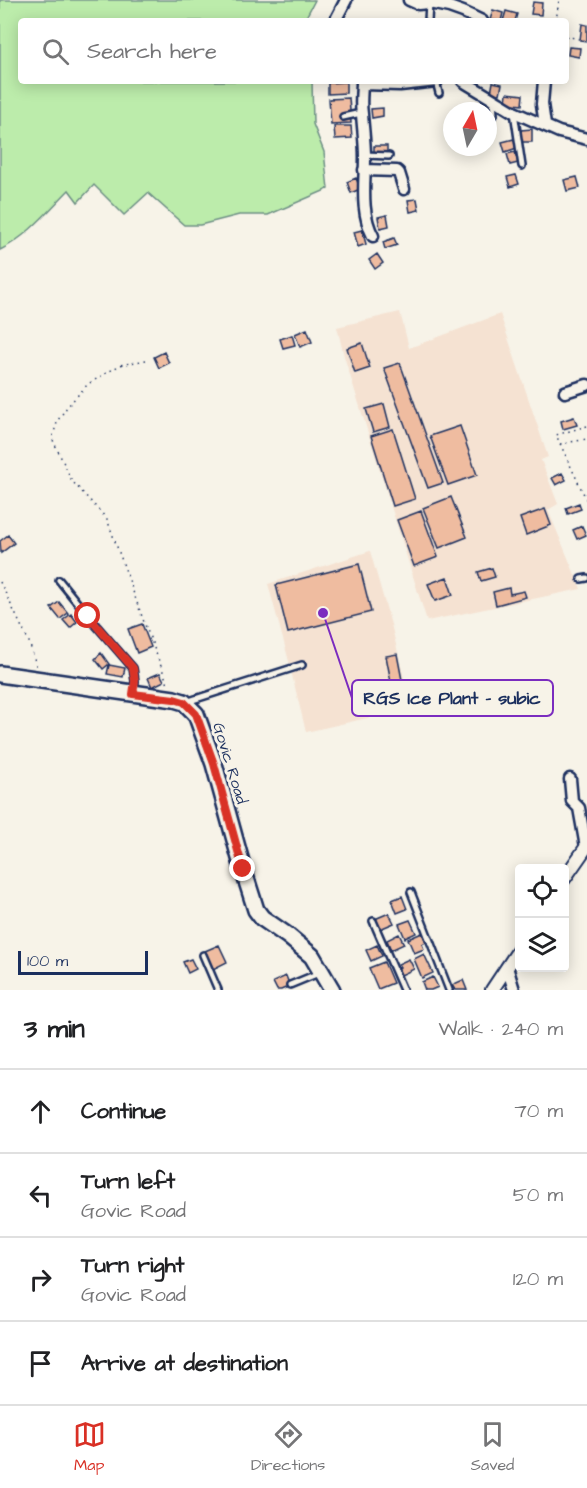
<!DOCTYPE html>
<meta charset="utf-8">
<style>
body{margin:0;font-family:"Architects Daughter",sans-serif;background:#f6f6f6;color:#202124}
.controls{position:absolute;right:18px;bottom:18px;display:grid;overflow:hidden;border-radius:6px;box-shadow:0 3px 15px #0003}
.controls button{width:54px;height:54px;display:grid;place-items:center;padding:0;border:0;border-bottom:2px solid #e0e0e0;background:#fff;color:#202124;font:30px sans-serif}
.compass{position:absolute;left:443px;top:102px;width:54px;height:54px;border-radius:50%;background:#fff;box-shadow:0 3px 15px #0003;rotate:9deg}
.scale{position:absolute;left:18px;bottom:15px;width:130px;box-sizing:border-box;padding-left:6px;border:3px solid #1b2f5e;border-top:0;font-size:16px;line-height:21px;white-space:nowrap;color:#1b2f5e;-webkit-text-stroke:4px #f7f3e8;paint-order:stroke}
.stop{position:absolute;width:18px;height:18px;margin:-14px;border:4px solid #d93025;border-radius:50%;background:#fff}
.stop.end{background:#d93025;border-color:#fff;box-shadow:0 2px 6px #0008}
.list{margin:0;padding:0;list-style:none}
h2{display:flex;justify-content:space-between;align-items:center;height:78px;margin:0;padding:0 24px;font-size:26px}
h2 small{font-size:20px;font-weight:400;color:#757577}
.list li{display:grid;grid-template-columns:39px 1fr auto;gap:18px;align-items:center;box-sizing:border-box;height:84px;padding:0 24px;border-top:2px solid #e0e0e0}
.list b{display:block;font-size:22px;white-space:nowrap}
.list p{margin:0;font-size:20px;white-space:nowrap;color:#757577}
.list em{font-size:20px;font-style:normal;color:#757577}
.icon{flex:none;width:33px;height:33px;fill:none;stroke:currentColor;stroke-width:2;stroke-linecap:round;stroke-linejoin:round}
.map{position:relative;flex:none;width:587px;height:990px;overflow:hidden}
.search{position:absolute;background:#fff;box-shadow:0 3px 15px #0003;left:18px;right:18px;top:18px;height:66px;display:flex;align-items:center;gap:15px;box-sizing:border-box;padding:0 21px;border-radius:6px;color:#757577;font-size:22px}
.sheet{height:414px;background:#fff}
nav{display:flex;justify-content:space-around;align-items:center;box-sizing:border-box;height:84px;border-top:2px solid #e0e0e0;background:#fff;font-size:16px;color:#757577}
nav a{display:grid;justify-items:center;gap:3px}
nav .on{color:#d93025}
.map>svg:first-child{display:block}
.built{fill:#f5e2d2}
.green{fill:#bcecab;stroke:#6c8e84;stroke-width:1.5}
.building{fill:#efbca0;stroke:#1b2f5e;stroke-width:1.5}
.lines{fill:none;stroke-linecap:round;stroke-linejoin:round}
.service-casing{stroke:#1b2f5e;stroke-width:10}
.minor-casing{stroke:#1b2f5e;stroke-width:15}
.tertiary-casing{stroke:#1b2f5e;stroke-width:16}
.secondary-casing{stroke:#1b2f5e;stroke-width:20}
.path{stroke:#1b2f5e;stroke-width:1.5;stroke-dasharray:1.5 4.5;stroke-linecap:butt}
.service{stroke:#f7f3e8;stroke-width:5}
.minor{stroke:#f7f3e8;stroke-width:10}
.tertiary{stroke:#f7f3e8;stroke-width:12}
.secondary{stroke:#f7f3e8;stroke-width:15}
.route{stroke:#d93025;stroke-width:8}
.labels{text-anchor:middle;stroke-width:6;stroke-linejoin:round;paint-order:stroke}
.street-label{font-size:16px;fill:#1b2f5e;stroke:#f7f3e8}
.leader{fill:none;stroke:#7b2cbf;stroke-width:2}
.callout-dot{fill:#7b2cbf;stroke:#f7f3e8;stroke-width:2}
.callout{fill:#f7f3e8;stroke:#7b2cbf;stroke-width:2}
.callout-label{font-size:18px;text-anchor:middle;font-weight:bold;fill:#1b2f5e}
</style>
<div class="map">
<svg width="587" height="990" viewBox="0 0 587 990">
<rect width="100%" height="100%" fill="#f7f3e8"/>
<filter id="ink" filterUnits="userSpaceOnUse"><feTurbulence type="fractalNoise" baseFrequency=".0167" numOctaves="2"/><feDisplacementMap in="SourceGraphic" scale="12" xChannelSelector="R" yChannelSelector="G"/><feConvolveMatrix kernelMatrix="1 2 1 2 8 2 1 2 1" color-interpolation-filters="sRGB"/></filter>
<g filter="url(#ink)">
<!-- built -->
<path class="built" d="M400,312L409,348L500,314L548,457L541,460L558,504L548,510L581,589L427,621L344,356L337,327Z
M370,551L392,628L411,708L306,732L291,671L200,701L188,696L290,665L268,584Z"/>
<!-- green -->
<path class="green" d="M0,0H315L304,21H21V81H312L313,124L324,152L328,189L268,215H239L200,225H184L148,193L124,215L94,185L78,202L69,190C48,211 27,237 0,250Z"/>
<!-- building -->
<path class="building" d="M533,2L542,3L541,15L531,14Z
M493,10L503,13L501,21L490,20Z
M506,11L517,14L515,21H503Z
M582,24L587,25V41L580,40Z
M569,47L580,48L579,57L568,55Z
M346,82V93L328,94V83Z
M493,82L502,84L500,94L491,93Z
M507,93L523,95L522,105L506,103Z
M349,98L351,123L331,124L329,99Z
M383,108V116L372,118L371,109Z
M334,126H351L352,138L335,139Z
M532,129V142H521V130Z
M514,139L517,148L505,152L502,142Z
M374,146H387V159H374Z
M515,152L518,163L510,165L507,154Z
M516,175L519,184L510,187L507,177Z
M577,177L580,188L567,191L564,180Z
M356,178L360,189L351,193L347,182Z
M417,199L419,210L410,212L408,200Z
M387,215L389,226L380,228L378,217Z
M362,230L366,244L358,247L354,232Z
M394,238L397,245L385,249L383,242Z
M377,254L383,263L375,269L369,260Z
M307,329L312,342L300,347L295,334Z
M292,335L295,345L283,348L280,339Z
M362,343L370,368L355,373L347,348Z
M164,352L169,363L159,368L154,357Z
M400,363L443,483L428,488L384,368Z
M384,404L390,427L373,432L366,409Z
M574,417L577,425L563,429L561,421Z
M460,426L477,475L448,485L430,436Z
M393,429L415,499L393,506L371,436Z
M562,473L566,480L556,485L552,478Z
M451,497L467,537L439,548L423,508Z
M579,503L581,509L568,514L566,508Z
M545,509L551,525L526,535L520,518Z
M421,511L438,557L414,566L397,520Z
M582,526L586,535L577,539L573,530Z
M8,535L14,543L1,553L0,541Z
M359,564L371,612L288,633L276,585Z
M492,568L495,577L481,581L478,572Z
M447,577L453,595L435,601L428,584Z
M509,588L510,594L524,591L526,597L496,605L493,592Z
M59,602L68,613L60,619L51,608Z
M71,614L77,622L70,628L63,620Z
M142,624L151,647L137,653L128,629Z
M101,653L109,664L103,669L95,659Z
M397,654L407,706L396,708L386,656Z
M109,665L125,668L123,677L107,674Z
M160,673L164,681L152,687L148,678Z
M402,896L407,909L397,913L392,900Z
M389,913L394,923L380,929L375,919Z
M410,920L416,933L405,938L399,924Z
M422,933L426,942L422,944L424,949L414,953L408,939Z
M399,934L404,944L391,950L387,940Z
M219,945L227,962L213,969L205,951Z
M377,945L382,956L371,961L366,950Z
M424,954L433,973L422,978L414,959Z
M191,959L196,969L188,973L183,962Z
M409,959L414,969L401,975L398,968L400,967L398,964Z
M384,962L393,983L378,989L369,968Z
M286,976L290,986L281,990H277L273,982Z
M433,977L438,987L431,990H425L422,982Z
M463,980L467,990H455L452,985Z"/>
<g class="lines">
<!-- service casing -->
<g class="service-casing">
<path id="service" d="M428,21L429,3
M436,81L439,93
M493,100L494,115
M514,112L522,166
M343,117L361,113
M365,155L389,156
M581,579L587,578
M59,580L88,616L133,668L135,681L134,692
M186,702L302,665
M411,892L449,990
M373,921L403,990
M203,955L218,990
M290,985L319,973"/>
</g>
<!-- minor casing -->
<g class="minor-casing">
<path id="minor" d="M409,0L418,4L429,3L449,7L463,12L482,21
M335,21L346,0
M362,81C362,92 360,103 362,114C363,129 365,143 365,157C365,183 360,212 373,236
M463,81L514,112L559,132L587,139
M544,81L542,104L545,125
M362,84L400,85L437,81
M364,170L397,171L399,173L404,189
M565,392L587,385
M570,779L572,801L579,808L586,847
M507,967L514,990"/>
</g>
<!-- tertiary casing -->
<g class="tertiary-casing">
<path id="tertiary" d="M564,879L587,846
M492,990L520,948"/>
</g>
<!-- secondary casing -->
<g class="secondary-casing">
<path id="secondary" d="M0,674L174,699L184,702L196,714L214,764L243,869L256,910L262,918L288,936L312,956L332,990"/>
</g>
<!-- path -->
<path class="path" d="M556,21L559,0
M566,36L587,41
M146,360L120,365L88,384L67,407L58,420L52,438L72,481L107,519L144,622L169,687
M587,426L556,435L587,501
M560,444L587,439
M0,582L29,642L37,668"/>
<!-- service -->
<use href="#service" class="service"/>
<!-- minor -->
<use href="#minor" class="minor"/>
<!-- tertiary -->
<use href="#tertiary" class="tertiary"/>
<!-- secondary -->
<use href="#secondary" class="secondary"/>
</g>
</g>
<g class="lines" filter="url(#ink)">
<!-- route -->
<path class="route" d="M88,616L133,668L135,681L133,694L174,699L184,702L196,714L214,764L243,869"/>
</g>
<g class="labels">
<!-- street labels -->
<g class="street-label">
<text transform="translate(231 763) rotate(73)" y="6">Govic Road</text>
</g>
</g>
<!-- callouts -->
<path class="leader" d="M323 613L352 698"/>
<circle class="callout-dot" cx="323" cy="613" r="6"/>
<rect class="callout" x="352" y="680" width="201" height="36" rx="6"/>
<g class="callout-label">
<text x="452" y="704">RGS Ice Plant - subic</text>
</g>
</svg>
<div class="controls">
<button><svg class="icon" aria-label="locate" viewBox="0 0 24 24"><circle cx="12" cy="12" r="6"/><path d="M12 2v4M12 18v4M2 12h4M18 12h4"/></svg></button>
<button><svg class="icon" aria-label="layers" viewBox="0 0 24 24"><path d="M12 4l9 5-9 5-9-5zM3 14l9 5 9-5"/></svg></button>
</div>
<svg class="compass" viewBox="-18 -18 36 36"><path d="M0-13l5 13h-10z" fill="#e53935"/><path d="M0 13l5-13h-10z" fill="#757577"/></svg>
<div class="scale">100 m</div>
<div class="stop" style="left:88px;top:616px"></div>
<div class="stop end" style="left:243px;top:869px"></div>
<div class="search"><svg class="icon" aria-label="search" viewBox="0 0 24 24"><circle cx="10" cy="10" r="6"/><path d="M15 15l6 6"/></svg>Search here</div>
</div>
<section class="sheet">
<h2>3 min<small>Walk · 240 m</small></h2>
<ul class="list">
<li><svg class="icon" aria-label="ahead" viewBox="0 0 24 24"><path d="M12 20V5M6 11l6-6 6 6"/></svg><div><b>Continue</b></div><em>70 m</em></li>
<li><svg class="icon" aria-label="left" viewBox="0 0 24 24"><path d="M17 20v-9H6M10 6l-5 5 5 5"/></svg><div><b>Turn left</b><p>Govic Road</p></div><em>50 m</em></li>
<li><svg class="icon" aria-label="right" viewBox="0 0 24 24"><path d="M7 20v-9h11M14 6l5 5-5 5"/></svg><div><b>Turn right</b><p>Govic Road</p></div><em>120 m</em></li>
<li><svg class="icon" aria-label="arrive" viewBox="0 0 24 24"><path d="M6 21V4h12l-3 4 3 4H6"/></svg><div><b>Arrive at destination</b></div></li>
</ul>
</section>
<nav>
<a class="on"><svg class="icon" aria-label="map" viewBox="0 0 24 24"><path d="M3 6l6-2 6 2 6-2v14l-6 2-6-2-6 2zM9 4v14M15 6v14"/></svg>Map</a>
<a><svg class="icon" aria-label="directions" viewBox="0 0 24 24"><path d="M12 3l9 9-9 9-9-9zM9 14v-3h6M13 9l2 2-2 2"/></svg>Directions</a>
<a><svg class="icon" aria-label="saved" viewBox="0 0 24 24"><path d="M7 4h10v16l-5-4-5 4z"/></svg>Saved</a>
</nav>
